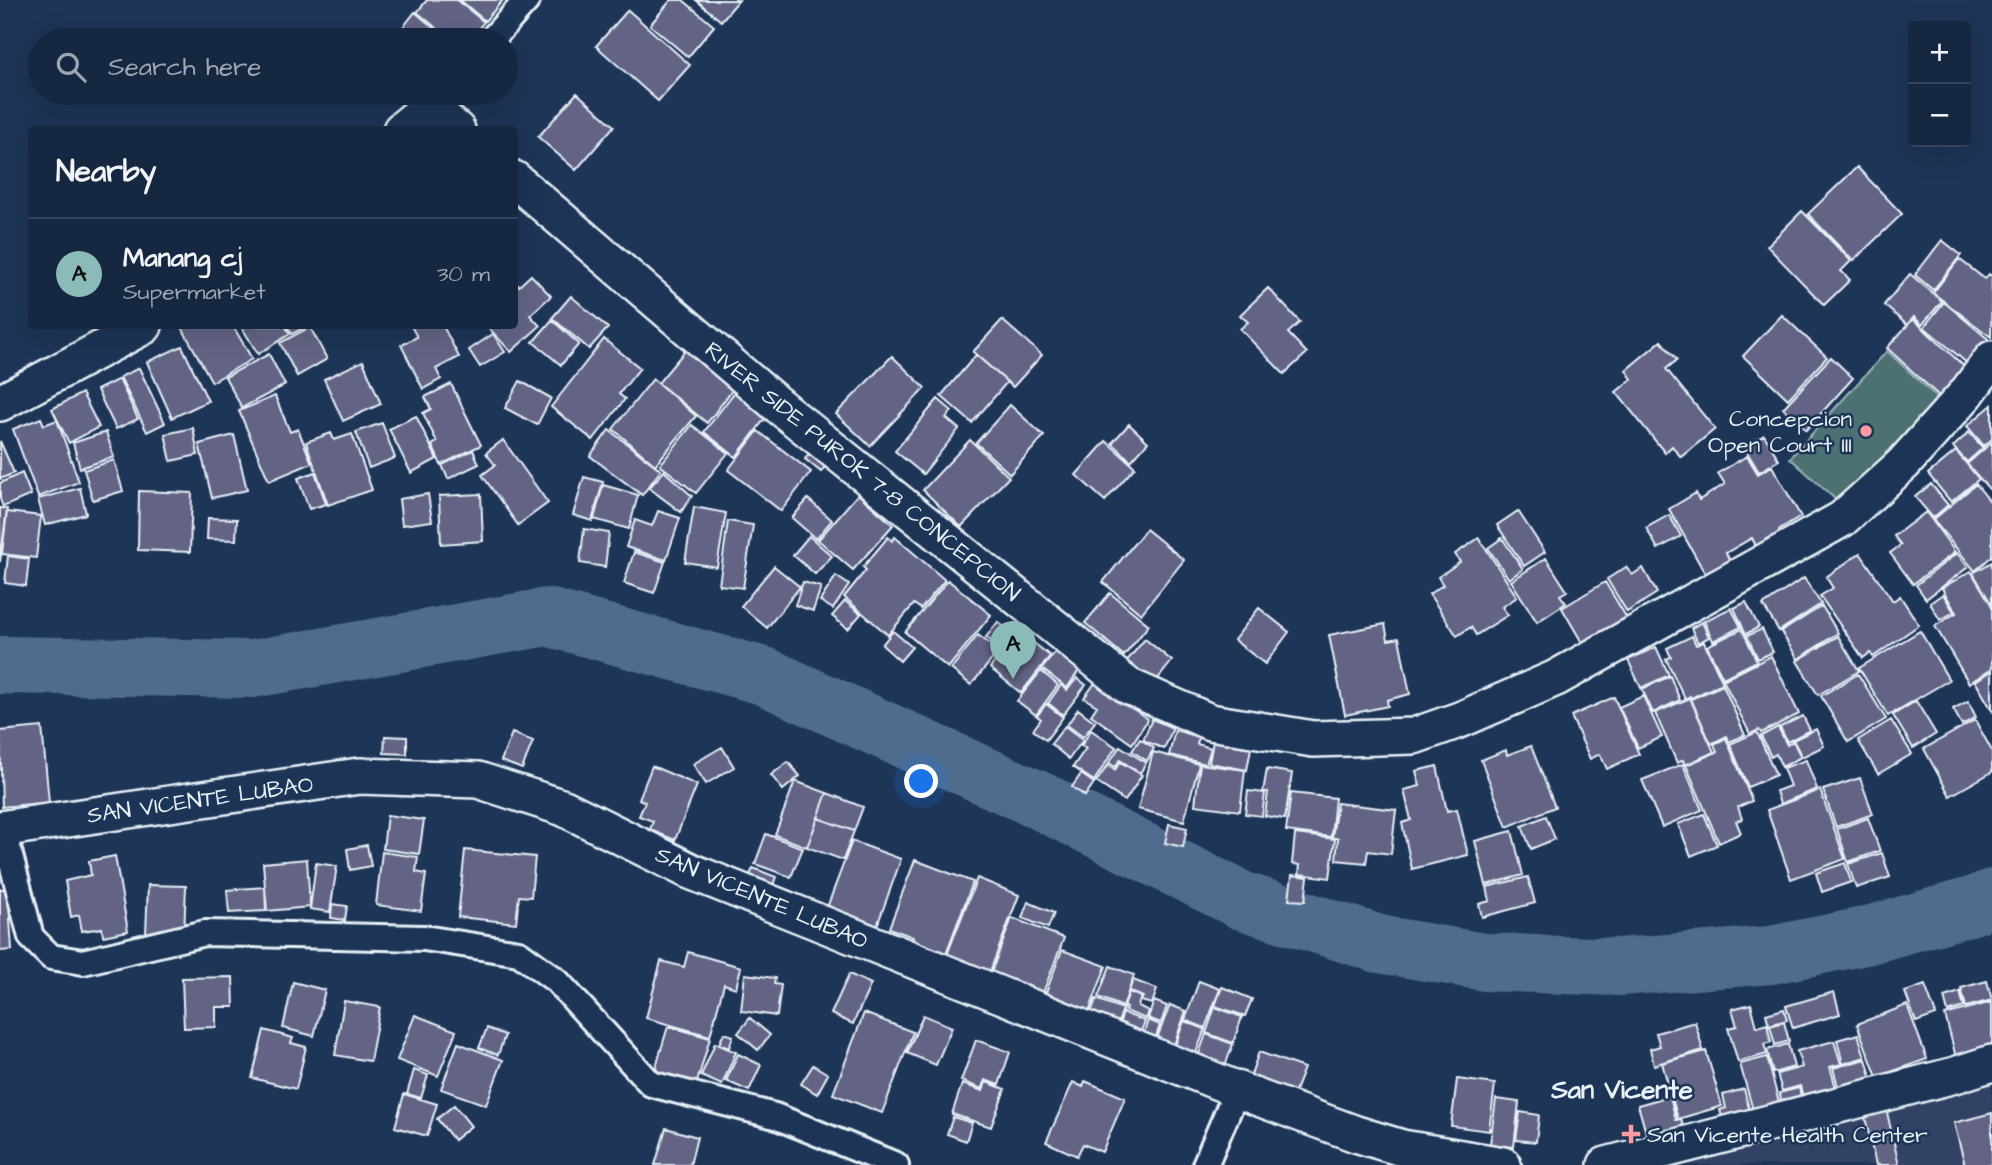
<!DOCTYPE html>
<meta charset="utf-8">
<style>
body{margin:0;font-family:"Architects Daughter",sans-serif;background:#23344c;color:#f1f3f6}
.controls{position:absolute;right:21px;top:21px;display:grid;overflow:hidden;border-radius:7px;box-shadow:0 7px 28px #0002}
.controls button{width:63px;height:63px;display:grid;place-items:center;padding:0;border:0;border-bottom:2px solid #35445a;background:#162841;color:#f1f3f6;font:35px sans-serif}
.you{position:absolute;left:922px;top:782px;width:24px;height:24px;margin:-18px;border:5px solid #fff;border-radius:50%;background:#1a73e8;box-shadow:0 0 0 10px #1a73e833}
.badge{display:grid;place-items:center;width:46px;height:46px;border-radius:50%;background:#8bbbb9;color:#111;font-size:23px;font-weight:700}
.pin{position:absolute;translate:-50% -58px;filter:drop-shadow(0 2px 4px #0008)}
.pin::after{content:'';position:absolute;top:37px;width:24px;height:21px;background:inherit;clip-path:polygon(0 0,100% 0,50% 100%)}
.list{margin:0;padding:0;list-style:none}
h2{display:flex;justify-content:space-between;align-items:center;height:91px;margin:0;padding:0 28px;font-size:30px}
h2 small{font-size:23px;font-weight:400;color:#9ea6b1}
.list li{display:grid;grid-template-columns:46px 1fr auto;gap:21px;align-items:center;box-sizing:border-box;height:112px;padding:0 28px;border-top:2px solid #35445a}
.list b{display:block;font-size:26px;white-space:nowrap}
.list p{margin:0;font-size:23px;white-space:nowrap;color:#9ea6b1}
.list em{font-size:23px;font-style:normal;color:#9ea6b1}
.icon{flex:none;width:38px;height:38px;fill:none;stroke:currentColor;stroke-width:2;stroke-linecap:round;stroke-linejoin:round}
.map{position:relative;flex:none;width:1992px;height:1165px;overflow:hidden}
.search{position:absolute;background:#162841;box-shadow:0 7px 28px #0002;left:28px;top:28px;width:490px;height:77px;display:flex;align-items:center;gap:18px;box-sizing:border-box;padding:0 24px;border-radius:38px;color:#9ea6b1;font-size:26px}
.panel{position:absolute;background:#162841;box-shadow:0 7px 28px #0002;left:28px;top:126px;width:490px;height:203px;border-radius:7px}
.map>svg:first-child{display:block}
.built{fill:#324365}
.green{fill:#4e7172;stroke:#9bb1b5;stroke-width:2}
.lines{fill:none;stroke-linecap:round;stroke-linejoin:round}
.river{stroke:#506c8f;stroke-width:58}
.building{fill:#646385;stroke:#e8f1f8;stroke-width:2}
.street-casing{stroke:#e8f1f8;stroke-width:30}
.secondary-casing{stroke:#e8f1f8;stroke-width:40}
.street{stroke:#1d3557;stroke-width:24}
.secondary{stroke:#1d3557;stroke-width:35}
.poi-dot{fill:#ff9aa2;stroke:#1d3557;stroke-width:2.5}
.labels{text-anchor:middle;stroke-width:5;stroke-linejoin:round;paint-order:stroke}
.poi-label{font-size:23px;fill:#e8f1f8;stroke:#1d3557;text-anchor:end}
.street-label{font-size:23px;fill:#e8f1f8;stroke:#1d3557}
.quarter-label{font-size:26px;font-weight:bold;fill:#e8f1f8;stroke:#1d3557}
</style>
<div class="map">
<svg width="1992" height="1165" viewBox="0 0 1992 1165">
<rect width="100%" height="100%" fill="#1d3557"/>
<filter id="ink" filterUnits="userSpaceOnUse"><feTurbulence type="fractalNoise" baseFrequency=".0143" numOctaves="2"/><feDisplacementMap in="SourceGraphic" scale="14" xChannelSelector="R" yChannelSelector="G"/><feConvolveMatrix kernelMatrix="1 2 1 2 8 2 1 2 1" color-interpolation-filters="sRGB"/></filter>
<g filter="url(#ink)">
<!-- built -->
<path class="built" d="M1992,1075V1165H1646Z"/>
<!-- green -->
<path class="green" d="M1887,351L1943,403L1846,509L1790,458Z"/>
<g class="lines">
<!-- river -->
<path class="river" d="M0,665L252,669L547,617L764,676L1047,804L1243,901L1379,944L1484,962L1618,967L1771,955L1865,936L1972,906L1992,898"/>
</g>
<!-- building -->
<path class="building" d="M427,0H457L484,22L469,40H451L417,12Z
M460,0H503L485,21Z
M671,0H683L714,26L688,57L650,25Z
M696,0H739L721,21Z
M628,10L690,65L658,101L596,46Z
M415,12L448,40H393Z
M577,93L614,126L576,170L538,137Z
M1857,167L1902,214L1853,261L1808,214Z
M1802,211L1851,261L1841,271L1850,280L1824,305L1767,246Z
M1942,240L1961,255L1933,290L1915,275Z
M1959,259L1985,279L1989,274L1992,276L1991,337L1933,293Z
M1910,274L1942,301L1922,325L1914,317L1907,325L1884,305Z
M531,275L551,296L530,315L540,326L511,352L487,326H514V281L519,286Z
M1268,288L1300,322L1288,333L1307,353L1284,374L1240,329L1248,322L1240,315Z
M571,296L608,328L589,349L552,318Z
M1944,302L1988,339L1968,364L1924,327Z
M1782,315L1827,357L1788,399L1743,356Z
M1913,319L1966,368L1940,397L1887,348Z
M552,320L579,344L561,365L533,342Z
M1002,320L1042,355L1013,387L973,352Z
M181,326H233L252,359L212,382Z
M241,326H285L290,334L258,354Z
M287,326H307L292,334Z
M411,326H443L459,357L436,369L441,379L423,389L401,345L417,337Z
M310,327L327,359L297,376L280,343Z
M493,334L505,352L480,367L469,350Z
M604,339L640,368L619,394L625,399L593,440L551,407Z
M1661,341L1677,360L1666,369L1715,429L1681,457L1672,446L1665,453L1616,392L1632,379L1626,370Z
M182,346L208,401L172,418L147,362Z
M688,347L736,385L707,423L658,383Z
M269,354L285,385L242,408L225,377Z
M976,355L1007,382L972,423L941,396Z
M892,356L925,388L870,446L836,414Z
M1831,357L1853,378L1806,430L1783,408Z
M363,361L381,404L343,421L324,379Z
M139,368L165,423L147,432L120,377Z
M119,379L138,419L116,429L97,390Z
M653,379L696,416L655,465L613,429Z
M520,381L551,398L537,425L505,408Z
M451,384L481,445L441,465L432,445L437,442L423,413L431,409L425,397Z
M740,385L772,409L736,457L704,432Z
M82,393L99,427L69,443L52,409Z
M275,396L290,432L298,429L312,463L269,481L239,411Z
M938,399L952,411L946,418L959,429L923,474L895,451Z
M1010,405L1044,436L1010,474L976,443Z
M1992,405V439L1984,446L1967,426Z
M416,416L437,459L411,473L389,429Z
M41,418L44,425L57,420L79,482L38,497L13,429Z
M382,423L395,458L369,468L356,432Z
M1129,424L1148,442L1131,461L1112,443Z
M692,425L728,453L696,493L660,465Z
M193,428L198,455L171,461L165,434Z
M609,430L661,470L642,495L590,456Z
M758,431L811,472L781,511L728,470Z
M106,432L114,457L80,468L73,443Z
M1969,432L1983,448L1967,462L1953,447Z
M331,433L334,440L352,434L372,490L328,505L306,442Z
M234,435L247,490L212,498L199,444Z
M1764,435L1779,460L1759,472L1744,447Z
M503,440L548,503L518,525L482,475L495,465L486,453Z
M970,440L1009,477L961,527L923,490Z
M0,441L14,473L0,479Z
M1106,441L1135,467L1105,501L1076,475Z
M1992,442V487L1989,489L1967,464Z
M817,443L834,455L821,472L805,459Z
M473,450L479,464L448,479L442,465Z
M1956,451L1979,479L1951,502L1928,474Z
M1747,456L1758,474L1772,466L1801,517L1779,530L1783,538L1759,552L1752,538L1726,553L1730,561L1706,575L1669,509L1696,493L1699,500L1725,484L1718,473Z
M114,460L123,491L93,500L84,470Z
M664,471L692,496L681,512L649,488Z
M315,472L326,504L309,509L298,478Z
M22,473L31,495L3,507L0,499V483Z
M584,477L603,482L592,521L573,515Z
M1931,484L1948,505L1933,518L1915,497Z
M1976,484L1992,504V556L1975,571L1933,520Z
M603,485L638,495L629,529L594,519Z
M80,488L86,514L45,525L38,499Z
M139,491L192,493L190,552L138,550Z
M428,494L432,521L402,525L399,499Z
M481,494L483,541L441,544L439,496Z
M858,494L893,525L853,570L818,540Z
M808,499L832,520L816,539L792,518Z
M694,507L726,513L717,567L685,562Z
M0,508L7,509L0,562Z
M658,511L680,518L666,560L626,547L635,520L652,526Z
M1518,511L1545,552L1524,566L1497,525Z
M7,512L41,516L36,558L2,554Z
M1926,512L1955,552L1913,584L1890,553L1901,545L1894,536Z
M1669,515L1681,536L1658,549L1646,528Z
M208,518L237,519L236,540L207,539Z
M728,521L753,525L743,588L719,585Z
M584,529L609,533L605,567L580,563Z
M1146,529L1184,560L1141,614L1103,582Z
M809,536L832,556L815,574L793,555Z
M888,537L892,541L895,537L945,580L921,609L914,604L888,635L844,597L866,570L863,567Z
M1479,538L1517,597L1502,607L1508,615L1476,635L1471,627L1457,636L1429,594L1443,585L1438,577L1460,562L1455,554Z
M1502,538L1523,569L1509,579L1488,548Z
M634,552L665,562L654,593L624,583Z
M1860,553L1893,601L1900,596L1919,625L1873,657L1870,653L1863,658L1820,596L1833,588L1826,577Z
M1957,553L1968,567L1926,599L1916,585Z
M8,556L29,559L26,586L5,583Z
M1546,558L1567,591L1560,595L1566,603L1537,622L1511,581Z
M1992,562V605L1973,573Z
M774,566L800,587L767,628L741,606Z
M1626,567L1632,575L1643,568L1657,593L1627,612L1607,579Z
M1971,571L1992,606V669L1969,683L1935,626L1956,613L1942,588Z
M836,576L849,585L833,609L820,601Z
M1804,578L1821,604L1779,631L1763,605Z
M948,580L991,615L948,668L905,632Z
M803,582L821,587L813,611L795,605Z
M1605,582L1628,620L1584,646L1562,608Z
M1110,593L1149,625L1124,656L1085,623Z
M1943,594L1954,612L1940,620L1930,603Z
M845,601L861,614L848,629L832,616Z
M1746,602L1759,627L1746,634L1734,608Z
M1822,606L1838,633L1798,659L1781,632Z
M1259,608L1289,632L1265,664L1234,640Z
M1731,608L1741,627L1713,641L1704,621Z
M998,622L1013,634L1001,649L986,637Z
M1702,622L1709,637L1698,643L1691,628Z
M1385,624L1388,640L1399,638L1410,694L1387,700L1388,706L1345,715L1329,635Z
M1742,629L1757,661L1723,678L1707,646Z
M1762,629L1773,652L1758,659L1747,636Z
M893,631L912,647L900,661L882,645Z
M1019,631L1050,656L1021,693L990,668Z
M1920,631L1949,680L1888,716L1859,668Z
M978,635L999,651L971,685L951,669Z
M1692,636L1696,645L1704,642L1723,683L1691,698L1690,696L1685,699L1666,659L1671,657L1667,648Z
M1838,636L1859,671L1818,695L1797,661Z
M1145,639L1172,661L1153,685L1125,663Z
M1656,647L1669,675L1641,688L1628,660Z
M1056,651L1080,669L1067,688L1042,669Z
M1771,656L1799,714L1761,733L1759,730L1750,734L1723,680Z
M1041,671L1058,685L1036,715L1017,701Z
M1992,671V710L1975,681Z
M1858,674L1886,719L1848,742L1821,696Z
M1670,676L1680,700L1653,713L1642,689Z
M1077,678L1086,685L1063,715L1048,703L1061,685L1067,690Z
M1095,683L1148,719L1132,744L1091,715L1097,706L1084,698Z
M1723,685L1745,735L1729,742L1727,736L1711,744L1691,699Z
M1643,696L1662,737L1638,748L1619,707Z
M1614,697L1639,754L1607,769L1600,754L1590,759L1571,716Z
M1690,698L1714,752L1685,765L1683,760L1677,763L1655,713Z
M1916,701L1936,734L1913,748L1893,715Z
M1968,701L1976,717L1962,725L1953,709Z
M1046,704L1063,717L1046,740L1033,730L1041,719L1037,716Z
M1078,709L1095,722L1083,737L1067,725Z
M1803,716L1810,730L1787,742L1780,727Z
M1152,719L1173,728L1164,749L1143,740Z
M1891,720L1912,754L1878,774L1858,740Z
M1975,720L1992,751V772L1950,796L1924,749Z
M1065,726L1083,740L1069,759L1051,744Z
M42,727L49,802L2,807L0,731Z
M1778,727L1787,745L1793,741L1801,757L1782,767L1776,754L1771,757L1761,736Z
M1816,729L1824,746L1802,757L1793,740Z
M1091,730L1116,747L1094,781L1073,767L1086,748L1081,746Z
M1175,730L1199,737L1197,744L1211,748L1206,764L1169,755Z
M1757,732L1776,775L1748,787L1730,744Z
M512,733L533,741L522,769L501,761Z
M385,736L407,737V754L384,753Z
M1726,738L1752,801L1738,807L1742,819L1736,821L1741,833L1719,843L1686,765L1717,752L1714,744Z
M1140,739L1154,748L1147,761L1132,751Z
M1213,741L1251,748L1247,770L1209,763Z
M1120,746L1146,763L1140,773L1120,760L1115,767L1109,763Z
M1531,746L1555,807L1507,827L1481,760L1506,750L1507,755Z
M722,747L734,767L706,784L693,764Z
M1153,752L1199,764L1184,821L1138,809Z
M1806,760L1817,789L1780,804L1776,791L1790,786L1783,768Z
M788,762L800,776L783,790L771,775Z
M1120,762L1142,775L1125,801L1096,782L1108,765L1115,770Z
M1200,764L1245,770L1240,811L1195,805Z
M1683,764L1702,810L1662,827L1642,780Z
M652,766L697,785L675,840L650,830L653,821L639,816L645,802L639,799Z
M1437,766L1447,811L1457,809L1468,855L1412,869L1402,823L1411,820L1404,790L1420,786L1416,771Z
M1267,769L1292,773L1285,819L1265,816L1268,792H1263Z
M1081,774L1094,783L1085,796L1072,787Z
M1860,778L1873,814L1836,827L1823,790Z
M795,781L827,793L807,847L775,835Z
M1820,790L1845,859L1791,879L1767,810Z
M1248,791L1265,793L1262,816L1245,814Z
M827,793L863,807L854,831L818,818Z
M1291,793L1335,798L1331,837L1286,831Z
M1337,803L1396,810L1391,854L1368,851L1366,863L1336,860L1338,838H1332Z
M1704,814L1717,845L1691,856L1678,824Z
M387,815L424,820L419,854L383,849Z
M1546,816L1555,839L1531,849L1522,826Z
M818,818L854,831L843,860L807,847Z
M1868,818L1880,851L1848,862L1837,829Z
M1169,824L1187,828L1183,847L1165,843Z
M1512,831L1523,875L1486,885L1475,841Z
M766,834L803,848L791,877L755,864Z
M1295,834L1335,839L1330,878L1299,874L1300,865L1292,864Z
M852,841L901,859L872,940L822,921Z
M367,845L371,866L350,870L347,849Z
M465,850L535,857L531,897L519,896L516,923L458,917Z
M382,852L418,857L416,872L426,874L421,911L376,905Z
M1882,853L1890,877L1856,888L1848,864Z
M115,856L128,931L103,936L102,928L82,931L79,915L71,917L65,881L91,875L89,861Z
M307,859L310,907L267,911L263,863Z
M915,860L973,882L942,964L907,951L913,937L889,928Z
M316,863L337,866L330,912L310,909Z
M1845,863L1851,882L1822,892L1816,873Z
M753,868L776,877L769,896L745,887Z
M1292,875L1308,877L1305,901L1289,900Z
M1528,877L1535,903L1482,917L1479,904L1490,901L1487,887Z
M977,878L1019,895L986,982L943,965Z
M148,885L186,886L184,934L146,933Z
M265,887L266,911L229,913L227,890Z
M0,889H8L12,950L0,951Z
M1028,902L1054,913L1048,928L1022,918Z
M332,904L347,906L345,920L331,918Z
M1012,918L1064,938L1039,1003L987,983Z
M1062,950L1106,966L1086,1020L1042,1003Z
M688,952L741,967L736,988L724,984L710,1036L646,1018L661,961L684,967Z
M1110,966L1134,975L1123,1007L1098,997Z
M745,974L775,978L774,984L781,985L777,1016L741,1011Z
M849,974L871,984L853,1024L831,1014Z
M233,977L234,1007H216V1027L184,1028L182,978Z
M1133,980L1157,989L1152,1004L1141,1001L1143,997L1129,991Z
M1199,981L1220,989L1205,1028L1185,1020Z
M1987,981L1992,1000L1966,1007L1961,988Z
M293,982L325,990L314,1036L283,1028Z
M1925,985L1936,1015L1916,1022L1905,992Z
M1222,987L1252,999L1245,1016L1215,1006Z
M1129,992L1141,997L1138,1006L1149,1011L1146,1019L1125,1011L1126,1008L1124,1007Z
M1834,992L1840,1014L1793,1028L1786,1006Z
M1960,992L1964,1007L1948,1012L1944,997Z
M1096,999L1123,1009L1116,1028L1089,1018Z
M344,1001L380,1007L370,1061L335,1055Z
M1154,1001L1167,1006L1161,1023L1148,1018Z
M1992,1002V1051L1957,1061L1945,1015Z
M1751,1004L1757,1027L1767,1024L1771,1042L1764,1044L1767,1054L1738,1062L1728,1028L1737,1026L1732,1009Z
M1170,1005L1186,1011L1173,1048L1156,1041Z
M1907,1005L1927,1059L1877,1077L1857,1024Z
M1215,1007L1242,1017L1233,1043L1206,1033Z
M1784,1009L1787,1020L1769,1025L1766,1014Z
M864,1013L913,1032L882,1113L833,1094Z
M1123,1013L1145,1021L1138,1039L1117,1030Z
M415,1015L456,1031L438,1076L397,1060Z
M923,1015L952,1027L936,1065L907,1053Z
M750,1018L770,1035L758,1050L738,1033Z
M1148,1020L1160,1025L1154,1042L1142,1038Z
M1184,1021L1205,1029L1193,1061L1172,1054Z
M1695,1022L1703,1050L1654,1065L1650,1049L1660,1046L1656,1033Z
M1784,1022L1789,1041L1775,1045L1770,1026Z
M668,1026L710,1038L695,1089L653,1077Z
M487,1028L505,1035L498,1055L479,1048Z
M264,1030L293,1038L291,1043L306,1047L296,1089L252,1078Z
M724,1033L733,1036L729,1048L719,1044Z
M1206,1034L1233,1044L1223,1072L1196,1062Z
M1858,1034L1865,1057L1843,1064L1837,1040Z
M976,1040L1010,1052L999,1085L985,1080L982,1089L961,1081Z
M1834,1041L1841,1064L1830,1067L1839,1098L1806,1107L1800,1086L1782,1091L1777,1074L1802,1067L1797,1051Z
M458,1043L503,1060L486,1105L441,1089Z
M715,1043L736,1052L722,1085L701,1076Z
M1788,1044L1794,1067L1773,1073L1767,1050Z
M1706,1051L1722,1106L1678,1119L1662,1063Z
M1259,1052L1304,1068L1293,1096L1249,1080Z
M738,1054L761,1065L749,1091L726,1081Z
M1767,1057L1782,1114L1756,1121L1740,1064Z
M1866,1059L1874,1087L1841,1097L1833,1068Z
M813,1065L828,1074L817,1094L801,1084Z
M414,1070L428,1075L421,1098L407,1094Z
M1457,1079L1495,1084L1489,1131L1451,1126Z
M1085,1081L1125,1098L1102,1152L1083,1144L1077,1156L1046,1142L1073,1082L1083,1087Z
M986,1082L1005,1089L991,1127L952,1114L962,1084L983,1091Z
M1799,1088L1804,1108L1785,1113L1779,1093Z
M1744,1089L1753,1124L1726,1131L1720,1110L1726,1108L1723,1095Z
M404,1094L437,1104L427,1136L395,1127Z
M1670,1096L1676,1120L1681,1119L1687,1138L1650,1147L1638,1105Z
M1496,1099L1519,1102L1514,1147L1490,1144Z
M454,1105L471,1126L454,1140L437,1119Z
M1886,1108L1899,1165H1876L1864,1113Z
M1520,1112L1539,1115L1536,1142L1516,1140Z
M1992,1113V1165H1965L1954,1123Z
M953,1117L972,1123L966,1141L947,1134Z
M666,1128L697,1137L690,1165H655Z"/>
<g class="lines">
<!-- street casing -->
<g class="street-casing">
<path id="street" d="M491,40L527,0
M3,828L31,937L51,957L83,962L205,933L424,938L519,953L557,981L651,1084L775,1116L896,1165
M1205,1165L1237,1090"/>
</g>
<!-- secondary casing -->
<g class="secondary-casing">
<path id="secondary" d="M401,130L430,106L457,130
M514,179L779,406L1128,686L1210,722L1313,739L1414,736L1462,719L1556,678L1842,519L1903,464L1966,394L1992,359
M0,403L144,326
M0,829L359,776L478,780L564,808L690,871L1256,1097L1356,1134L1402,1148L1503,1165
M1606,1165L1955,1075L1992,1063"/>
</g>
<!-- street -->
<use href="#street" class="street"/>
<!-- secondary -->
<use href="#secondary" class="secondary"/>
</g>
</g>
<!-- markers -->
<g class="poi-dot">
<circle cx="1866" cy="431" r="7"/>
<path d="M1627.5 1123.5h7v7h7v7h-7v7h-7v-7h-7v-7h7z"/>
</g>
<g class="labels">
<!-- poi labels -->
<g class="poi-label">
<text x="1852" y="426">Concepcion<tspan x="1852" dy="26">Open Court III</tspan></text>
<text x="1647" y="1142" text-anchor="start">San Vicente Health Center</text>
</g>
<!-- street labels -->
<g class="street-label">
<text transform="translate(863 471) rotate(39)" y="8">RIVER SIDE PUROK 7-8 CONCEPCION</text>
<text transform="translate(200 799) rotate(-8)" y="8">SAN VICENTE LUBAO</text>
<text transform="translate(762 897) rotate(23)" y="8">SAN VICENTE LUBAO</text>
</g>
<!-- quarter labels -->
<g class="quarter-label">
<text x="1622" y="1098">San Vicente</text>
</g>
</g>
</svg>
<div class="controls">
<button>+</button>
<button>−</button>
</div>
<div class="you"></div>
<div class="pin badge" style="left:1013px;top:679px">A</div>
<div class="search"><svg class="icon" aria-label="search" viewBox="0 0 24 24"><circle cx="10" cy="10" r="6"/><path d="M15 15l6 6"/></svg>Search here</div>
<section class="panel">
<h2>Nearby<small></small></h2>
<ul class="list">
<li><span class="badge">A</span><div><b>Manang cj</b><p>Supermarket</p></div><em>30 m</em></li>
</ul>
</section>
</div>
